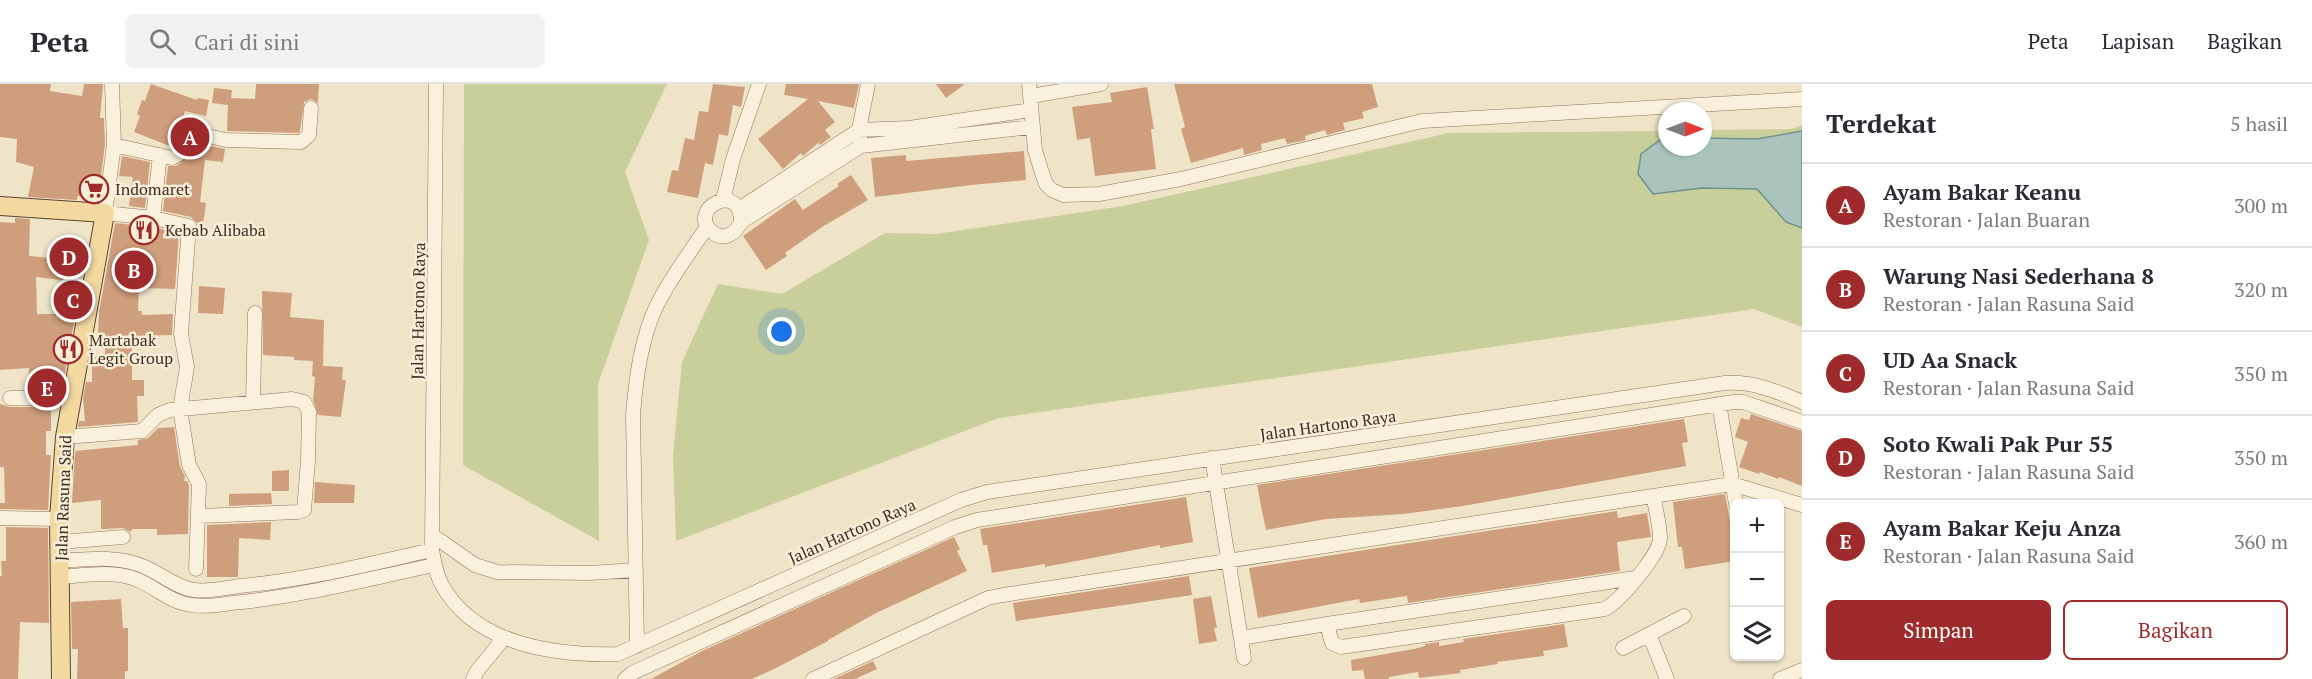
<!DOCTYPE html>
<html lang="id">
<meta charset="utf-8">
<style>
body{margin:0;font-family:"PT Serif",serif;background:#f2f2f3;color:#2b2b33}
.controls{position:absolute;right:18px;bottom:18px;display:grid;overflow:hidden;border-radius:9px;box-shadow:0 2px 4px #0004}
.controls button{width:54px;height:54px;display:grid;place-items:center;padding:0;border:0;border-bottom:2px solid #e1e1e2;background:#fff;color:#2b2b33;font:30px sans-serif}
.compass{position:absolute;left:1658px;top:18px;width:54px;height:54px;border-radius:50%;background:#fff;box-shadow:0 2px 4px #0004;rotate:90deg}
.you{position:absolute;left:782px;top:248px;width:21px;height:21px;margin:-15px;border:4px solid #fff;border-radius:50%;background:#1a73e8;box-shadow:0 0 0 9px #1a73e833}
.badge{display:grid;place-items:center;width:39px;height:39px;border-radius:50%;background:#9e2a2b;color:#fff;font-size:20px;font-weight:700}
.pin{position:absolute;translate:-50% -50%;border:3px solid #fff;box-shadow:0 2px 6px #0006}
.list{margin:0;padding:0;list-style:none}
h2{display:flex;justify-content:space-between;align-items:center;height:78px;margin:0;padding:0 24px;font-size:26px}
h2 small{font-size:20px;font-weight:400;color:#7c7c81}
.list li{display:grid;grid-template-columns:39px 1fr auto;gap:18px;align-items:center;box-sizing:border-box;height:84px;padding:0 24px;border-top:2px solid #e1e1e2}
.list b{display:block;font-size:22px;white-space:nowrap}
.list p{margin:0;font-size:20px;white-space:nowrap;color:#7c7c81}
.list em{font-size:20px;font-style:normal;color:#7c7c81}
.actions{display:flex;gap:12px;padding:18px 24px}
.actions a{flex:1;padding:14px 0;border:2px solid #9e2a2b;border-radius:9px;text-align:center;font-size:21px;color:#9e2a2b}
.actions .main{background:#9e2a2b;color:#fff}
.icon{flex:none;width:33px;height:33px;fill:none;stroke:currentColor;stroke-width:2;stroke-linecap:round;stroke-linejoin:round}
.map{position:relative;flex:none;width:1802px;height:595px;overflow:hidden}
header{display:flex;align-items:center;gap:36px;box-sizing:border-box;height:84px;padding:0 30px;background:#fff;border-bottom:2px solid #e1e1e2}
header strong{font-size:28px}
nav{display:flex;gap:33px;margin-inline-start:auto;font-size:21px}
.search{width:420px;height:54px;background:#f2f2f3;display:flex;align-items:center;gap:15px;box-sizing:border-box;padding:0 21px;border-radius:9px;color:#7c7c81;font-size:22px}
main{display:flex}
aside{flex:1;background:#fff}
.map>svg:first-child{display:block}
.green{fill:#c9cf9b}
.water{fill:#a9c4bc;stroke:#6f938a;stroke-width:1.5}
.building{fill:#cf9f7d}
.lines{fill:none;stroke-linecap:round;stroke-linejoin:round}
.minor-casing{stroke:#8d765c;stroke-width:15}
.major-casing{stroke:#5b4430;stroke-width:20}
.minor{stroke:#faf1dc;stroke-width:14}
.major{stroke:#f3d9a0;stroke-width:18}
.labels{text-anchor:middle;stroke-width:5;stroke-linejoin:round;paint-order:stroke}
.poi-label{font-size:16px;fill:#3d2e20;stroke:#f7eed8;text-anchor:start}
.street-label{font-size:16px;fill:#3d2e20;stroke:#f7eed8}
</style>
<header>
<strong>Peta</strong>
<div class="search"><svg class="icon" aria-label="search" viewBox="0 0 24 24"><circle cx="10" cy="10" r="6"/><path d="M15 15l6 6"/></svg>Cari di sini</div>
<nav><a>Peta</a><a>Lapisan</a><a>Bagikan</a></nav>
</header>
<main>
<div class="map">
<svg width="1802" height="595" viewBox="0 0 1802 595">
<rect width="100%" height="100%" fill="#f0e4c8"/>
<!-- green -->
<path class="green" d="M464,0H667L625,88L649,156L598,300L599,457L463,381Z
M1802,41V243L1754,225L999,334L676,457L673,371L682,278L718,200L782,210L885,149L936,150L1123,122L1449,49L1667,47V63H1703V46L1791,45Z"/>
<!-- water -->
<path class="water" d="M1802,47V144L1786,138L1757,105L1702,104L1653,110L1638,90L1641,70L1664,53H1667V63H1703V54L1757,55Z"/>
<!-- building -->
<path class="building" d="M0,0H51L50,7L82,12L84,0H103L100,34H104L105,61L98,114L77,112V116L28,113L34,83L16,78L17,55L0,53Z
M151,0L197,16L198,14L209,16L206,32L185,27L172,63L134,48L140,32L137,30L142,16L145,17Z
M256,0H319L318,19L311,15L304,18L300,47L298,49L227,47L228,21L212,19L214,4L232,6L231,14L255,15Z
M713,0L745,3L741,23L733,21L728,52L719,50L713,81L705,79L698,114L667,108L672,86L678,87L685,54L694,56L699,27L708,28Z
M786,0H859L854,24L818,17L835,38L825,46L831,53L820,61L818,59L803,72L801,69L783,85L758,55L808,15L784,11Z
M936,0H965L946,14Z
M1174,0H1372L1378,23L1362,28L1364,34L1343,39L1345,46L1327,51L1325,46L1305,52L1306,56L1287,60L1285,54L1261,60L1262,66L1244,71L1243,64L1191,79L1181,45L1185,43Z
M1147,3L1154,45H1151L1156,85L1095,92L1090,54L1077,56L1072,23L1112,18L1110,9Z
M192,58L225,65L223,78L205,76L200,118L206,119L203,141L198,140L191,133L163,127L168,82H176L187,73L196,74L197,72L189,69Z
M1024,67L1026,96L971,101L875,113L871,74L906,71V77Z
M122,72L150,78L145,124L129,122L133,93L119,92Z
M851,91L868,116L822,143L785,169L787,172L766,186L743,152L795,115L803,126L839,102L837,100Z
M15,134L30,135L29,172L71,176L69,197L36,193L37,230H60L63,197L81,199L63,301L51,302V305H28L29,284L0,286V138L15,139Z
M115,139L152,143L179,149L175,205L139,204L138,227H142V231L173,230L172,251L132,252V296H144V312H137L138,338L78,343L79,337H85L83,314L86,298H92V273L105,274V249H98L99,228Z
M199,202L225,204L223,230L198,229Z
M262,207L292,209L290,233L324,236L323,282L343,283L342,296H346L341,333L318,331L313,316L315,293L312,292L313,277L294,276V273L263,271Z
M0,320L10,323H51V347H46V371H51L48,426L0,425V419H5L4,383H0Z
M1751,330L1802,347V402L1779,393L1778,395L1760,388L1759,390L1739,383L1748,358L1735,353L1741,334L1749,336Z
M1684,335L1688,358L1682,359L1686,382L1463,422L1403,430L1326,435L1266,446L1261,422L1257,401Z
M174,343L180,383L185,392L184,397H187L189,401L188,450L157,451V445H132L131,448L123,444L104,445H101V416L72,419L75,367L138,361V356L148,354L158,344Z
M289,386V407H272V387Z
M315,398L355,401L354,419H314Z
M271,409L272,420L229,422V410Z
M1725,410L1734,459V477L1685,485L1682,463H1678L1673,418Z
M1186,413L1193,458L1160,464V461L1066,479L1045,483V480L992,489L987,461H983L980,445Z
M1617,427L1618,434L1647,429L1651,453L1617,458L1620,487L1408,519L1407,512L1360,519L1359,515L1258,534L1249,484Z
M271,438L270,456L239,454L238,493H207V441Z
M6,443L48,444L49,539L20,538L18,595H0V492H2L1,477H6Z
M954,453L960,465L957,467L967,487L876,529L828,556V557L774,585L752,595H651L702,567Z
M1189,492L1192,511L1016,537L1013,519Z
M1211,512L1217,544H1214L1217,557L1199,560L1193,515Z
M121,515L123,544H128V587H125V595H77L78,565H72L71,518Z
M1564,540L1568,563L1543,567L1544,572L1497,578L1498,580L1460,586L1461,589L1419,594L1418,588L1389,593V595H1365L1363,586L1352,587L1351,576L1414,565L1425,562V560L1439,558V562L1464,558L1463,555Z
M873,577L877,585L855,595H834Z"/>
<g class="lines">
<!-- minor casing -->
<g class="minor-casing">
<path id="minor" d="M112,0L114,61L105,129L153,134L189,142L181,250L187,283L180,325L189,381L199,400L196,485
M436,0L432,466C434,477 436,491 442,501C475,561 556,572 618,570L961,416L987,408L1725,299C1753,297 1776,307 1802,318
M1029,0L1035,66L1042,89L1046,100L1052,106L1063,111L1099,110L1181,95L1422,37L1802,15
M1031,12L1101,0
M860,54L859,46L868,0
M114,61L172,74L179,70L184,52L189,48L226,56L301,58L309,51L311,24
M723,116L733,75L759,0
M739,125L859,46L909,44L1031,26
M153,134L160,71
M741,138C741,96 686,125 712,148C724,158 736,149 741,138L861,62L1032,43
M10,314H71
M253,318L255,229
M1719,320L1736,420
M65,353L142,347L158,331L170,326L292,315L304,318L309,328L308,377L304,426L298,428L198,432
M1212,374L1244,574
M0,434L59,435
M432,451L475,481L497,488L589,489L636,486
M60,458L123,453
M60,477C88,475 119,471 145,483C161,490 177,504 194,506C209,508 225,504 240,502C305,496 369,480 432,466
M61,493C86,491 114,486 138,496C156,504 172,519 192,521C208,524 226,519 242,518C307,511 371,494 435,481
M1327,540L1635,494
M1649,550L1667,595
M1241,554L1327,540L1332,559L1341,563L1605,525C1620,517 1659,471 1660,455C1660,441 1656,425 1653,412
M637,562L633,331C636,294 641,254 657,221C671,193 690,168 707,143
M1623,564L1684,532
M473,595L477,587L504,554
M625,595L632,589L955,443L977,436L1734,318H1743L1802,338
M813,595L988,514L1003,511L1732,400L1802,421
M1780,595L1802,586"/>
</g>
<!-- major casing -->
<g class="major-casing">
<path id="major" d="M0,122L105,129L65,353L59,435L61,595"/>
</g>
<!-- minor -->
<use href="#minor" class="minor"/>
<!-- major -->
<use href="#major" class="major"/>
</g>
<!-- icons -->
<defs>
<g id="supermarket-ring" transform="scale(1.5)"><circle r="9.5" fill="#f7eed8" stroke="#9e2a2b" stroke-width="1.5"/><path d="M-6-5.5h2.5l.6 2H6L4.5 2H-2.5L-4.4-4H-6ZM-1.5 3.2a1.3 1.3 0 1 0 .1 0ZM3 3.2a1.3 1.3 0 1 0 .1 0Z" fill="#9e2a2b"/></g>
<g id="restaurant-ring" transform="scale(1.5)"><circle r="9.5" fill="#f7eed8" stroke="#9e2a2b" stroke-width="1.5"/><path d="M-5-6h1v4h1v-4h1v4h1v-4h1v5L-1.5 .5V6h-2V.5L-5-1ZM5-6V6H3V1.5H1.5Q1.5-4 5-6Z" fill="#9e2a2b"/></g>
</defs>
<g fill-rule="evenodd">
<use href="#supermarket-ring" x="94" y="105"/>
<use href="#restaurant-ring" x="144" y="146"/>
<use href="#restaurant-ring" x="68" y="265"/>
</g>
<g class="labels">
<!-- poi labels -->
<g class="poi-label">
<text x="115" y="111">Indomaret</text>
<text x="165" y="152">Kebab Alibaba</text>
<text x="89" y="262">Martabak<tspan x="89" dy="18">Legit Group</tspan></text>
</g>
<!-- street labels -->
<g class="street-label">
<text transform="translate(418 227) rotate(-89)" y="6">Jalan Hartono Raya</text>
<text transform="translate(1328 341) rotate(-8)" y="6">Jalan Hartono Raya</text>
<text transform="translate(63 414) rotate(-88)" y="6">Jalan Rasuna Said</text>
<text transform="translate(852 447) rotate(-24)" y="6">Jalan Hartono Raya</text>
</g>
</g>
</svg>
<div class="controls">
<button>+</button>
<button>−</button>
<button><svg class="icon" aria-label="layers" viewBox="0 0 24 24"><path d="M12 4l9 5-9 5-9-5zM3 14l9 5 9-5"/></svg></button>
</div>
<svg class="compass" viewBox="-18 -18 36 36"><path d="M0-13l5 13h-10z" fill="#e53935"/><path d="M0 13l5-13h-10z" fill="#7c7c81"/></svg>
<div class="you"></div>
<div class="pin badge" style="left:190px;top:53px">A</div>
<div class="pin badge" style="left:134px;top:186px">B</div>
<div class="pin badge" style="left:73px;top:216px">C</div>
<div class="pin badge" style="left:69px;top:173px">D</div>
<div class="pin badge" style="left:47px;top:304px">E</div>
</div>
<aside>
<h2>Terdekat<small>5 hasil</small></h2>
<ul class="list">
<li><span class="badge">A</span><div><b>Ayam Bakar Keanu</b><p>Restoran · Jalan Buaran</p></div><em>300 m</em></li>
<li><span class="badge">B</span><div><b>Warung Nasi Sederhana 8</b><p>Restoran · Jalan Rasuna Said</p></div><em>320 m</em></li>
<li><span class="badge">C</span><div><b>UD Aa Snack</b><p>Restoran · Jalan Rasuna Said</p></div><em>350 m</em></li>
<li><span class="badge">D</span><div><b>Soto Kwali Pak Pur 55</b><p>Restoran · Jalan Rasuna Said</p></div><em>350 m</em></li>
<li><span class="badge">E</span><div><b>Ayam Bakar Keju Anza</b><p>Restoran · Jalan Rasuna Said</p></div><em>360 m</em></li>
</ul>
<div class="actions"><a class="main">Simpan</a><a>Bagikan</a></div>
</aside>
</main>
